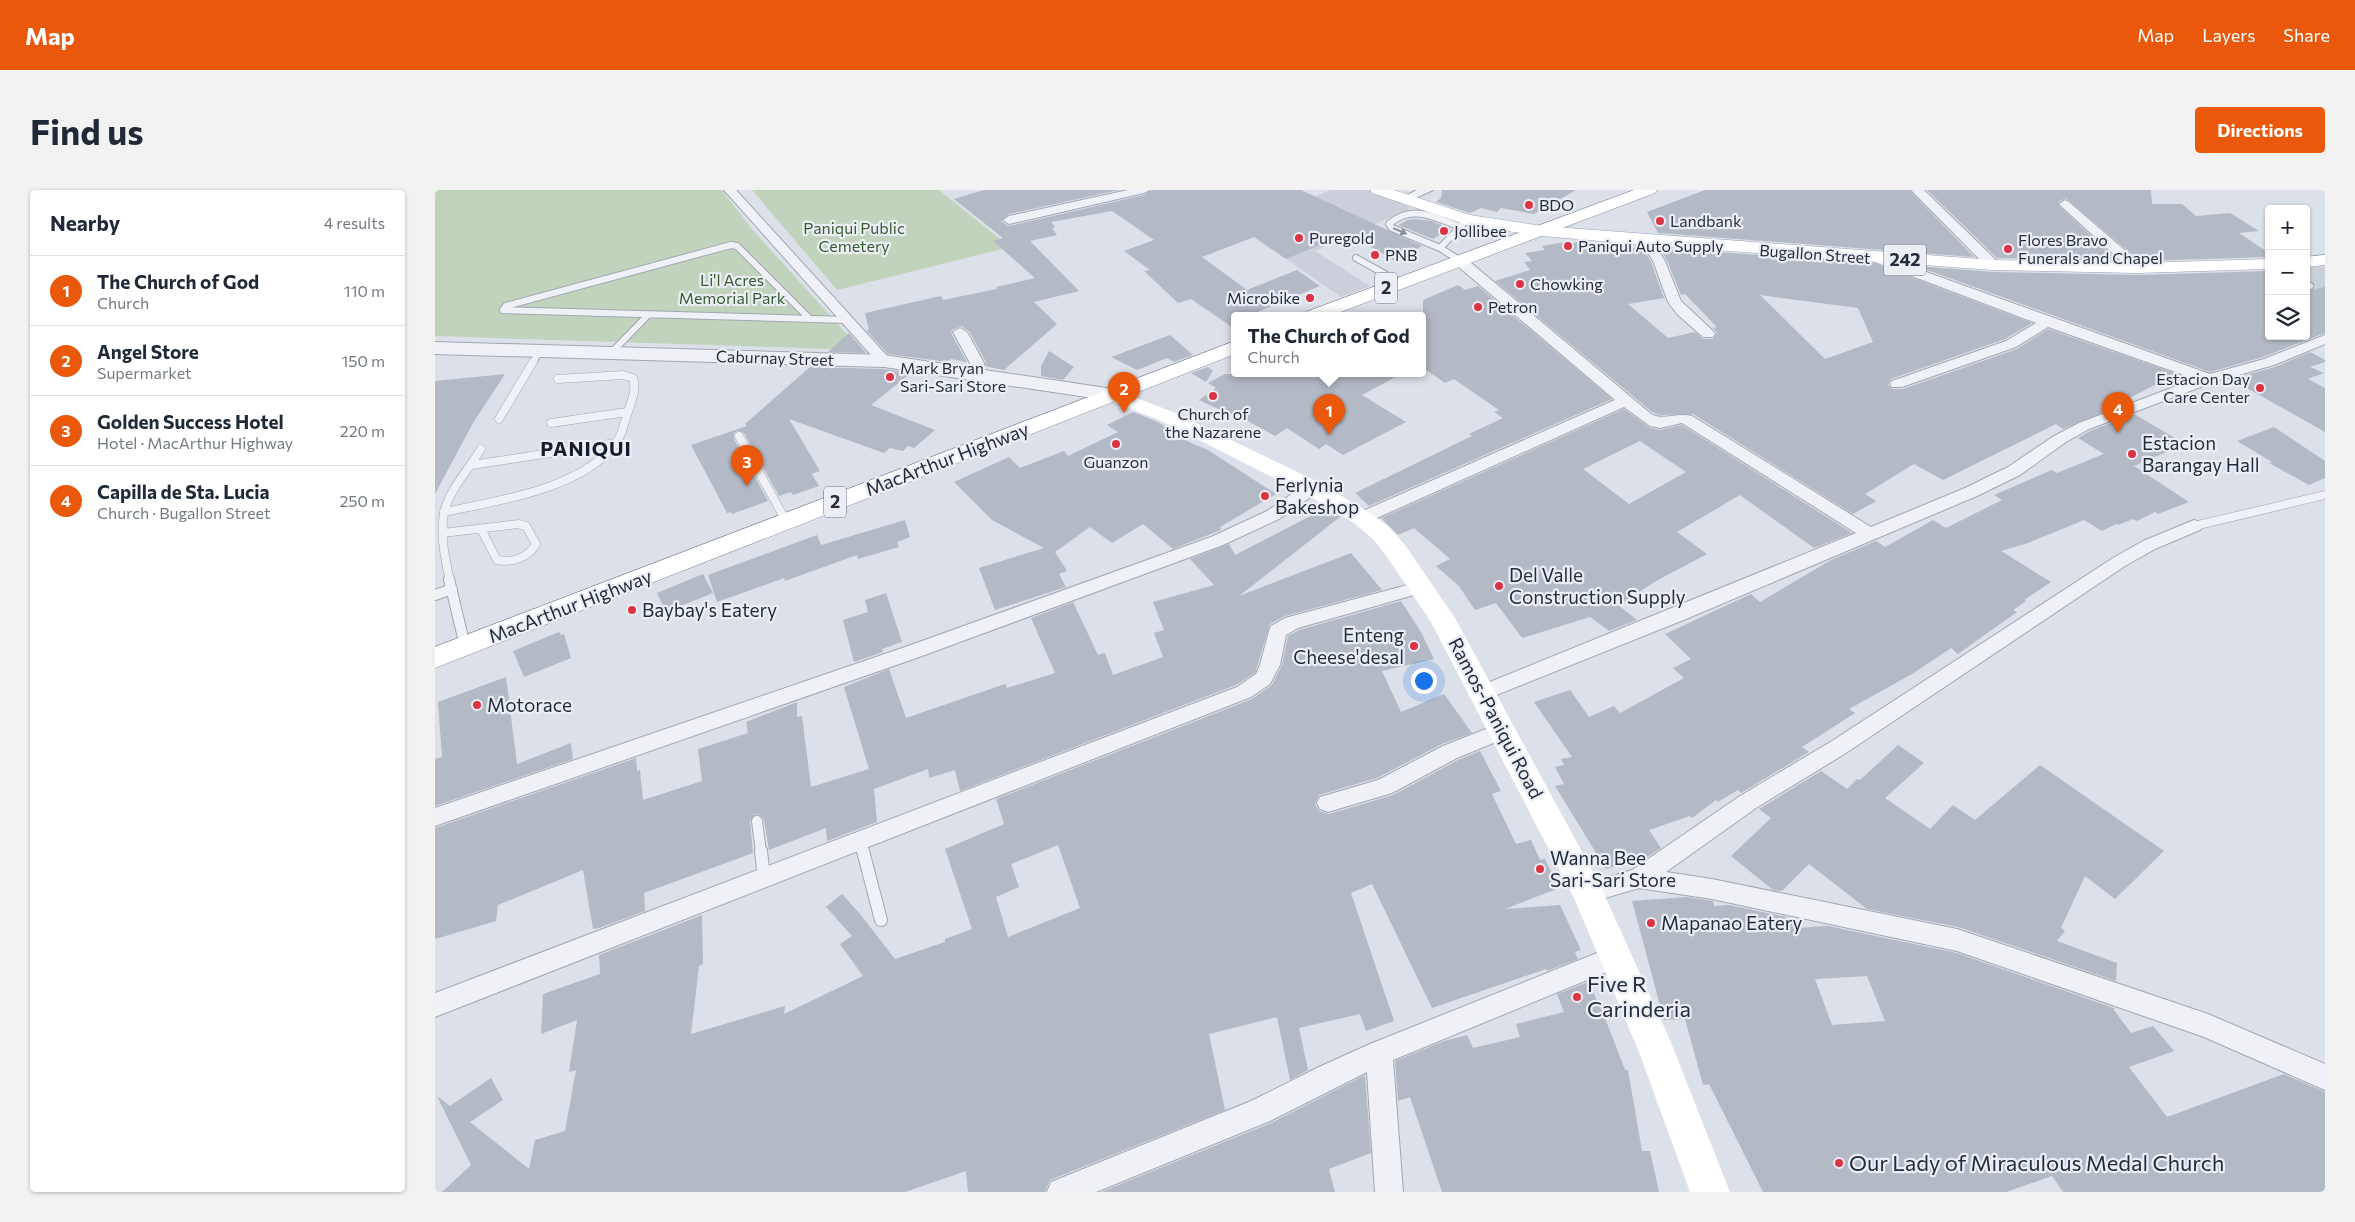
<!DOCTYPE html>
<meta charset="utf-8">
<style>
body{margin:0;font-family:Commissioner,sans-serif;background:#f2f2f3;color:#1f2937}
.controls{position:absolute;right:15px;top:15px;display:grid;overflow:hidden;border-radius:5px;box-shadow:0 1px 4px #0004}
.controls button{width:45px;height:45px;display:grid;place-items:center;padding:0;border:0;border-bottom:1px solid #e0e1e3;background:#fff;color:#1f2937;font:25px sans-serif}
.you{position:absolute;left:988px;top:490px;width:18px;height:18px;margin:-12px;border:4px solid #fff;border-radius:50%;background:#1a73e8;box-shadow:0 0 0 8px #1a73e833}
.badge{display:grid;place-items:center;width:32px;height:32px;border-radius:50%;background:#ea580c;color:#fff;font-size:16px;font-weight:700}
.pin{position:absolute;translate:-50% -41px;filter:drop-shadow(0 1px 2px #0008)}
.pin::after{content:'';position:absolute;top:26px;width:18px;height:15px;background:inherit;clip-path:polygon(0 0,100% 0,50% 100%)}
.popup{position:absolute;left:796px;top:122px;width:195px;height:65px;box-sizing:border-box;display:grid;place-content:center;border-radius:5px;background:#fff;filter:drop-shadow(0 1px 4px #0005);font-size:16px;white-space:nowrap;color:#747a83}
.popup b{font-size:19px;color:#1f2937}
.popup::after{content:'';position:absolute;left:50%;top:100%;margin-left:-10px;border:10px solid transparent;border-top-color:#fff}
.list{margin:0;padding:0;list-style:none}
h2{display:flex;justify-content:space-between;align-items:center;height:65px;margin:0;padding:0 20px;font-size:21px}
h2 small{font-size:16px;font-weight:400;color:#747a83}
.list li{display:grid;grid-template-columns:32px 1fr auto;gap:15px;align-items:center;box-sizing:border-box;height:70px;padding:0 20px;border-top:1px solid #e0e1e3}
.list b{display:block;font-size:19px;white-space:nowrap}
.list p{margin:0;font-size:16px;white-space:nowrap;color:#747a83}
.list em{font-size:16px;font-style:normal;color:#747a83}
.icon{flex:none;width:28px;height:28px;fill:none;stroke:currentColor;stroke-width:2;stroke-linecap:round;stroke-linejoin:round}
.map{position:relative;flex:none;width:1890px;height:1002px;overflow:hidden;border-radius:5px}
header{display:flex;align-items:center;gap:30px;box-sizing:border-box;height:70px;padding:0 25px;background:#ea580c;color:#fff}
header strong{font-size:24px}
nav{display:flex;gap:28px;margin-inline-start:auto;font-size:18px}
.intro{display:flex;align-items:center;justify-content:space-between;box-sizing:border-box;height:120px;padding:0 30px}
h1{margin:0;font-size:35px}
.button{padding:12px 22px;border-radius:5px;background:#ea580c;color:#fff;font-size:18px;font-weight:700}
main{display:flex;gap:30px;padding:0 30px}
aside{flex:1;background:#fff;border-radius:5px;box-shadow:0 1px 4px #0004}
.map>svg:first-child{display:block}
.built{fill:#cacfda}
.green{fill:#c1d3bc}
.building{fill:#b3b9c5;fill-rule:evenodd}
.lines{fill:none;stroke-linecap:round;stroke-linejoin:round}
.service-far3-casing{stroke:#a1a7b2;stroke-width:8}
.service-far2-casing{stroke:#a1a7b2;stroke-width:9}
.service-far1-casing{stroke:#a1a7b2;stroke-width:12}
.service-casing{stroke:#a1a7b2;stroke-width:14}
.minor-casing{stroke:#a1a7b2;stroke-width:2}
.tertiary-casing{stroke:#a1a7b2;stroke-width:2}
.primary-casing{stroke:#9aa3b5;stroke-width:1}
.trunk-casing{stroke:#828ca0;stroke-width:1}
.service-far3{stroke:#eff1f6;stroke-width:6}
.service-far2{stroke:#eff1f6;stroke-width:8}
.service-far1{stroke:#eff1f6;stroke-width:10}
.service{stroke:#eff1f6;stroke-width:12}
.minor{fill:#eff1f6;fill-rule:evenodd}
.tertiary{fill:#eff1f6;fill-rule:evenodd}
.secondary{fill:#fff;fill-rule:evenodd}
.primary{fill:#fff;fill-rule:evenodd}
.trunk{fill:#fff;fill-rule:evenodd}
.oneway{fill:#8a8f9a}
.poi-dot{fill:#db3344;stroke:#ebeff5;stroke-width:2}
.labels{text-anchor:middle;stroke-width:4.5;stroke-linejoin:round;paint-order:stroke}
.far-poi-label{font-size:16px;fill:#242d3f;stroke:#ebeff5;text-anchor:start}
.far-park-label{font-size:16px;fill:#365c30;stroke:#ebeff5}
.far-street-label{font-size:16px;fill:#242d3f;stroke:#ebeff5}
.shield{fill:#ebeff5;stroke:#606776;stroke-width:1}
.shield-label{font-size:18px;font-weight:bold;fill:#242d3f}
.poi-label{font-size:19px;fill:#242d3f;stroke:#ebeff5;text-anchor:start}
.street-label{font-size:19px;fill:#242d3f;stroke:#ebeff5}
.far-district-label{font-size:20px;font-weight:bold;letter-spacing:1px;fill:#171e30;stroke:#ebeff5}
.near-poi-label{font-size:22px;fill:#242d3f;stroke:#ebeff5;text-anchor:start}
</style>
<header>
<strong>Map</strong>
<nav><a>Map</a><a>Layers</a><a>Share</a></nav>
</header>
<div class="intro"><h1>Find us</h1><a class="button">Directions</a></div>
<main>
<aside>
<h2>Nearby<small>4 results</small></h2>
<ul class="list">
<li><span class="badge">1</span><div><b>The Church of God</b><p>Church</p></div><em>110 m</em></li>
<li><span class="badge">2</span><div><b>Angel Store</b><p>Supermarket</p></div><em>150 m</em></li>
<li><span class="badge">3</span><div><b>Golden Success Hotel</b><p>Hotel · MacArthur Highway</p></div><em>220 m</em></li>
<li><span class="badge">4</span><div><b>Capilla de Sta. Lucia</b><p>Church · Bugallon Street</p></div><em>250 m</em></li>
</ul>
</aside>
<div class="map">
<svg width="1890" height="1002" viewBox="0 0 1890 1002">
<rect width="100%" height="100%" fill="#dce0e8"/>
<!-- built -->
<path class="built" d="M896,0H936L976,18L880,61L935,96L906,107L804,36Z
M1890,74V125L1871,130V75Z"/>
<!-- green -->
<path class="green" d="M0,0H287L316,38L426,160L0,146Z
M317,0H504L575,57L402,100Z"/>
<!-- building -->
<path class="building" d="M549,0H684L574,24L566,31L574,36L709,5L717,0H866L987,56L960,71L913,43L851,69L819,47L767,67L812,100L862,80L885,96L813,126H800V139L756,109L743,113L725,96L709,81L715,80L689,61L719,50L677,21L616,32L620,37L617,38L622,45L595,51L644,101L599,112L622,134L569,180L550,176L551,172L534,141L526,136L517,140L516,143L532,172L516,169L512,172L453,164L431,140H434L430,123L506,106L508,110L562,99L561,97L600,88L558,51L568,48L519,9Z
M1007,0H1141L1099,24L1066,18L1062,22L1046,18L1035,23L1001,12L1006,8Z
M1270,0H1474L1539,67L1223,43L1212,22Z
M1492,0H1716L1717,14H1747L1761,26L1795,23L1824,41L1804,43L1834,63V67L1705,71L1631,8L1623,12V15L1683,71L1562,68Z
M980,29L996,31L1015,38L998,49L963,35L973,30Z
M1136,51L1138,53L1148,51L1173,54L1177,58H1208L1216,72L1229,108L1193,114L1233,148L1260,142L1268,149H1278L1282,143L1278,138L1282,137L1250,104L1246,105L1232,70L1224,58L1438,73L1597,133L1570,149L1456,189L1453,195L1457,199H1468L1582,159L1613,139L1742,184L1682,214L1684,216L1628,239L1621,234L1508,290L1479,274L1430,304L1441,311L1418,324L1258,224L1225,225L1217,222L1060,91L1095,80L1089,72L1097,71L1090,63L1110,60L1107,56ZM1325,105L1423,118L1438,152L1390,169Z
M1481,76L1558,82L1702,85L1834,81V146H1871V101L1890,97V143L1828,167L1775,182Z
M1023,95L1030,100L1043,96L1177,209L934,316L920,303L1037,246L1034,244L1068,228L1059,222L1064,220L1019,189L1010,193L988,178V110Z
M414,143L431,163L393,162Z
M735,145L758,165L739,172L732,168L702,180L676,167Z
M614,161L639,177L628,190L606,186V176Z
M1875,162L1890,170V172L1875,177L1889,183L1873,189L1890,198V242L1796,189L1840,177Z
M375,177L449,179L476,183L436,215L500,240L479,258L473,256L468,261L455,258L449,263L354,229L385,281L377,284L384,296L358,305L356,302L344,306L309,243L302,241L299,243V249L333,311L297,324L296,322L292,323L256,255L312,236L310,234Z
M773,177L778,181L771,192L756,183Z
M70,184L38,233L0,304V191Z
M790,184H966L927,205L971,232L908,265L891,254L884,259L852,238L840,246L802,225L800,227L764,210L781,198L773,193Z
M1189,219L1215,238L1225,240L1247,235L1417,343L1379,358L1305,305L1242,342L1272,364L1223,390L1183,415L1202,430L1174,441L1155,427L1087,448L1061,413L1040,420L1024,396L1001,376L1015,369L979,338L963,345L946,328ZM1205,251L1251,282L1194,314L1148,279Z
M698,222L723,232L756,253L773,260L841,304L785,337L786,340L738,359L708,334L677,353L655,337L620,362L632,381L624,384L631,397L560,420L544,378L609,358L557,330L519,292L574,267L585,278L629,261L633,266L683,242L672,235Z
M1699,224L1750,254L1699,276L1754,312L1723,324L1720,322L1702,331L1698,329L1683,335L1681,334L1667,341L1649,330L1593,353L1566,361L1616,392L1589,410L1591,411L1578,420L1582,422L1523,464L1516,458L1477,484L1414,519L1420,523L1367,557L1374,562L1306,603L1303,600L1283,612L1281,610L1257,628L1255,626L1214,640L1226,658L1214,666L1171,679L1120,596L1129,594L1120,577L1129,575L1126,569L1137,567L1099,512L1135,500L1154,527L1179,516L1185,523L1249,488L1238,478L1256,469L1230,444L1316,404L1325,412L1396,370L1441,351L1450,357L1498,330L1511,338L1567,310L1559,305L1617,280L1622,283L1669,264L1643,248L1655,241Z
M1839,237L1890,271V288L1874,295L1834,273L1837,272L1802,251Z
M891,318L905,327L804,406L916,363L947,400L850,426L835,434L820,483L801,495L525,601L520,580L494,588L493,579L439,599L442,632L392,651L391,638L334,660L329,630L325,625L321,624L315,631L318,663L209,703L210,721L164,738L158,739L148,680L63,715L61,731L0,749V638L201,568L202,581L205,580L208,610L267,591L263,559L313,543L311,532L362,512V527L367,526L376,597L434,579L409,497L454,479L471,528L570,494L572,498L620,483L596,428L638,412L663,465L670,463L678,485L728,467L719,443L729,440L718,412L779,395L755,369L794,354L800,365Z
M470,330L475,347L462,352L464,357L423,369L422,365L350,391L349,388L282,412L273,385L382,345L386,355Z
M268,384L278,403L231,422L222,403Z
M451,403L467,452L447,459L448,462L419,472L408,430L433,422L430,410Z
M966,411L986,442L999,469L947,481L966,522L1009,504L1037,543L1007,554L942,588L884,605L880,614L884,621L894,624L958,605L1023,570L1045,561L1066,601L1057,604L1081,654L1096,650L1105,670L1110,669L1124,698L1070,719L1125,715L1146,760L1140,762L1143,769L1112,781L1111,779L997,818L937,694L916,703L959,831L931,841L925,824L864,838L873,880L855,890L842,827L774,844L790,920L615,990L610,1002H533L531,981L470,1002H7L36,975L2,906L15,916L56,888L68,910L35,932L94,979L100,950L130,941L141,880L134,882L142,830L106,844L108,804L165,784L164,765L267,725L268,774L264,776L256,844L350,816L349,824L428,786L405,754L417,746L391,717L407,704L425,724L460,769L510,752V749L537,739L510,659L569,634L561,609L817,509L837,495L847,475L853,446L864,440ZM623,655L645,718L573,747L561,707L584,697L576,674Z
M124,442L126,445L129,444L136,468L89,487L78,461Z
M71,487L82,574L136,553L138,569L0,616V569L7,567L3,512Z
M1463,555L1489,573L1450,608L1495,639L1518,615L1540,630L1605,575L1729,661L1680,709L1650,686L1626,738L1630,741L1622,751L1682,773L1681,791L1523,737L1432,719L1374,674L1347,701L1338,700L1296,666L1336,628L1324,619L1386,581L1412,599L1422,589L1425,590Z
M1252,707L1278,711L1279,716L1294,715L1356,728L1360,738L1393,736L1522,763L1679,818V820L1696,843L1718,836L1739,861L1694,877L1732,927L1849,884L1890,902V1002H1628L1617,986L1571,1002H1328L1274,894L1268,895L1250,829L1229,830L1197,711ZM1432,786L1450,831L1397,835L1380,789Z
M1153,792L1167,820L1190,880H1193L1207,961H1215L1224,1002H1007L975,907L963,911L960,871L1009,851L1032,845L1038,858L1085,847L1081,834L1129,822L1122,804Z
M930,885L936,963L894,979L900,1002H666L836,933Z"/>
<g class="lines">
<!-- service-far3 casing -->
<g class="service-far3-casing">
<path id="service-far3" d="M1005,58L957,38L954,34C977,14 1000,27 1025,37
M921,68L966,93
M1024,70L1005,58L1030,32
M1871,95L1875,96
M68,120L71,116L296,55L302,56L375,129
M68,120L412,130
M176,163L213,125
M97,174L105,161"/>
</g>
<!-- service-far2 casing -->
<g class="service-far2-casing">
<path id="service-far2" d="M64,229L98,172
M116,233L192,222
M304,246L351,331
M37,275L181,253
M9,322C62,311 147,299 181,253C187,245 189,234 192,225C196,212 202,201 198,188L188,185L123,189
M1759,336L1890,305
M8,343L83,334L91,336L101,354C93,368 77,373 62,370L46,339
M15,391C10,369 5,345 9,324C13,301 34,279 46,259"/>
</g>
<!-- service-far1 casing -->
<g class="service-far1-casing">
<path id="service-far1" d="M14,389L30,456
M0,405L17,399
M322,631L326,662
M425,651L428,662"/>
</g>
<!-- service casing -->
<g class="service-casing">
<path id="service" d="M326,661L329,688
M428,661L446,730"/>
</g>
<!-- minor casing -->
<g class="minor-casing">
<path id="minor" d="M289,0H301L454,168L456,171L454,174H444Z
M693,0H715L709,3L574,34L568,30L574,26Z
M982,0H998L972,12H964L962,10Z
M1476,0H1489L1563,72L1564,75L1563,78H1553Z
M1630,10L1634,12L1707,75L1708,78L1707,81H1697L1626,16L1624,14Z
M1211,46L1215,47L1230,71L1246,111L1278,141L1280,144L1278,147H1268L1242,124L1233,112L1218,71L1205,50Z
M1441,64L1775,184L1829,169L1890,145V154L1839,175L1779,192L1654,239L1631,252L1585,285L1542,306L1251,429L1054,508L1047,511L1040,508L1037,503L1040,498L1421,343L1247,233L1225,238L1215,236L1189,217L933,332H921L918,328L921,324L1180,210L1019,73L1018,70L1019,67H1029L1216,224C1228,231 1241,222 1257,226L1436,337L1530,298L1573,277L1619,246L1644,233L1760,189L1613,137L1581,157L1467,197H1457L1455,194L1457,191L1571,151L1601,133L1437,71L1435,68L1437,65Z
M525,138L532,142L549,173L546,186H536L534,183L535,173L518,142Z
M877,293L883,294L885,298L883,302L844,329L788,355L487,466L0,636V618L473,456L776,347L832,321L871,294Z
M1759,330L1765,332L1768,336L1765,340L1720,359L1690,376L1411,563L1321,618L1231,682L1277,689L1522,739L1773,824L1890,874V900L1769,847L1522,761L1277,709L1204,698L1153,713L1145,710L1141,703L1145,696L1197,680L1305,606L1397,551L1678,368L1708,351Z
M987,391L993,393L996,397L993,401L863,438L851,445L845,475L835,494L816,507L0,827V803L802,497L821,484L825,475L834,441L836,436L850,428Z
M1066,533L1073,535L1076,541L1073,547L1022,568L957,603L893,622L885,619L882,613L885,607L943,590L1008,556Z
M1182,755L1191,758L1194,766L1191,774L958,870L968,1002H940L932,882L835,931L661,1002H612L616,992L816,911L884,877L935,854Z"/>
</g>
<!-- tertiary casing -->
<g class="tertiary-casing">
<path id="tertiary" d="M0,152L449,165L678,199L685,201L688,205L685,209L678,211L449,177L0,164Z"/>
</g>
<!-- primary casing -->
<g class="primary-casing">
<path id="primary" d="M935,0H959L1035,25L1107,36L1558,70L1702,73L1834,69V79L1702,83L1558,80L1211,55L1107,46L1032,35L937,3Z
M1890,65V75L1871,77V67Z"/>
</g>
<!-- trunk casing -->
<g class="trunk-casing">
<path id="trunk" d="M1199,0H1222L1220,3L895,126H869L871,122Z
M800,151V164L0,478V457Z"/>
</g>
<!-- service-far3 -->
<use href="#service-far3" class="service-far3"/>
<!-- service-far2 -->
<use href="#service-far2" class="service-far2"/>
<!-- service-far1 -->
<use href="#service-far1" class="service-far1"/>
<!-- service -->
<use href="#service" class="service"/>
<!-- minor -->
<use href="#minor" class="minor"/>
<!-- tertiary -->
<use href="#tertiary" class="tertiary"/>
<!-- secondary -->
<path class="secondary" d="M678,199L738,222L885,293L935,323L954,337L970,355L1020,428L1164,693L1235,850L1295,1002H1255L1204,862L1139,708L996,432L952,367L938,349L919,333L869,303L724,230L671,209L668,205L671,201Z"/>
<!-- primary -->
<use href="#primary" class="primary"/>
<!-- trunk -->
<use href="#trunk" class="trunk"/>
</g>
<!-- one-way arrows -->
<defs><path id="oneway-solid" d="M-6-.8H1V-3.2L6.5 0L1 3.2V.8H-6Z" transform="scale(1.25)"/></defs>
<use class="oneway" href="#oneway-solid" transform="translate(965 41) rotate(23)"/>
<!-- markers -->
<g class="poi-dot">
<circle cx="1094" cy="15" r="5"/>
<circle cx="1225" cy="31" r="5"/>
<circle cx="1009" cy="41" r="5"/>
<circle cx="864" cy="48" r="5"/>
<circle cx="1133" cy="56" r="5"/>
<circle cx="1573" cy="59" r="5"/>
<circle cx="940" cy="65" r="5"/>
<circle cx="1085" cy="94" r="5"/>
<circle cx="875" cy="108" r="5"/>
<circle cx="1043" cy="117" r="5"/>
<circle cx="455" cy="187" r="5"/>
<circle cx="1825" cy="198" r="5"/>
<circle cx="778" cy="206" r="5"/>
<circle cx="681" cy="254" r="5"/>
<circle cx="1697" cy="264" r="5"/>
<circle cx="830" cy="306" r="5"/>
<circle cx="1064" cy="396" r="5"/>
<circle cx="197" cy="420" r="5"/>
<circle cx="979" cy="456" r="5"/>
<circle cx="42" cy="515" r="5"/>
<circle cx="1105" cy="679" r="5"/>
<circle cx="1216" cy="733" r="5"/>
<circle cx="1142" cy="807" r="5"/>
<circle cx="1404" cy="973" r="5"/>
</g>
<g class="labels">
<!-- far-poi labels -->
<g class="far-poi-label">
<text x="1104" y="21">BDO</text>
<text x="1235" y="37">Landbank</text>
<text x="1019" y="47">Jollibee</text>
<text x="874" y="54">Puregold</text>
<text x="1583" y="56">Flores Bravo<tspan x="1583" dy="18">Funerals and Chapel</tspan></text>
<text x="1143" y="62">Paniqui Auto Supply</text>
<text x="950" y="71">PNB</text>
<text x="1095" y="100">Chowking</text>
<text x="865" y="114" text-anchor="end">Microbike</text>
<text x="1053" y="123">Petron</text>
<text x="465" y="184">Mark Bryan<tspan x="465" dy="18">Sari-Sari Store</tspan></text>
<text x="1815" y="195" text-anchor="end">Estacion Day<tspan x="1815" dy="18">Care Center</tspan></text>
<text x="778" y="230" text-anchor="middle">Church of<tspan x="778" dy="18">the Nazarene</tspan></text>
<text x="681" y="278" text-anchor="middle">Guanzon</text>
</g>
<!-- far-park labels -->
<g class="far-park-label">
<text x="419" y="44">Paniqui Public<tspan x="419" dy="18">Cemetery</tspan></text>
<text x="297" y="96">Li'l Acres<tspan x="297" dy="18">Memorial Park</tspan></text>
</g>
<!-- far-street labels -->
<g class="far-street-label">
<text transform="translate(1380 64) rotate(4)" y="6">Bugallon Street</text>
<text transform="translate(340 168) rotate(2)" y="6">Caburnay Street</text>
</g>
<!-- shield labels -->
<g class="shield">
<rect x="1449" y="54.5" width="42" height="31" rx="4"/>
<rect x="940" y="82.5" width="22" height="31" rx="4"/>
<rect x="389" y="296.5" width="22" height="31" rx="4"/>
</g>
<g class="shield-label">
<text x="1470" y="76">242</text>
<text x="951" y="104">2</text>
<text x="400" y="318">2</text>
</g>
<!-- poi labels -->
<g class="poi-label">
<text x="1707" y="260">Estacion<tspan x="1707" dy="22">Barangay Hall</tspan></text>
<text x="840" y="302">Ferlynia<tspan x="840" dy="22">Bakeshop</tspan></text>
<text x="1074" y="392">Del Valle<tspan x="1074" dy="22">Construction Supply</tspan></text>
<text x="207" y="427">Baybay's Eatery</text>
<text x="969" y="452" text-anchor="end">Enteng<tspan x="969" dy="22">Cheese'desal</tspan></text>
<text x="52" y="522">Motorace</text>
<text x="1115" y="675">Wanna Bee<tspan x="1115" dy="22">Sari-Sari Store</tspan></text>
<text x="1226" y="740">Mapanao Eatery</text>
</g>
<!-- street labels -->
<g class="street-label">
<text transform="translate(512 269) rotate(-21)" y="7">MacArthur Highway</text>
<text transform="translate(135 416) rotate(-21)" y="7">MacArthur Highway</text>
<text transform="translate(1061 528) rotate(62)" y="7">Ramos-Paniqui Road</text>
</g>
<!-- far-district labels -->
<g class="far-district-label">
<text x="151" y="266">PANIQUI</text>
</g>
<!-- near-poi labels -->
<g class="near-poi-label">
<text x="1152" y="802">Five R<tspan x="1152" dy="25">Carinderia</tspan></text>
<text x="1414" y="981">Our Lady of Miraculous Medal Church</text>
</g>
</g>
</svg>
<div class="controls">
<button>+</button>
<button>−</button>
<button><svg class="icon" aria-label="layers" viewBox="0 0 24 24"><path d="M12 4l9 5-9 5-9-5zM3 14l9 5 9-5"/></svg></button>
</div>
<div class="you"></div>
<div class="pin badge" style="left:894px;top:245px">1</div>
<div class="popup"><b>The Church of God</b>Church</div>
<div class="pin badge" style="left:689px;top:223px">2</div>
<div class="pin badge" style="left:312px;top:296px">3</div>
<div class="pin badge" style="left:1683px;top:243px">4</div>
</div>
</main>
